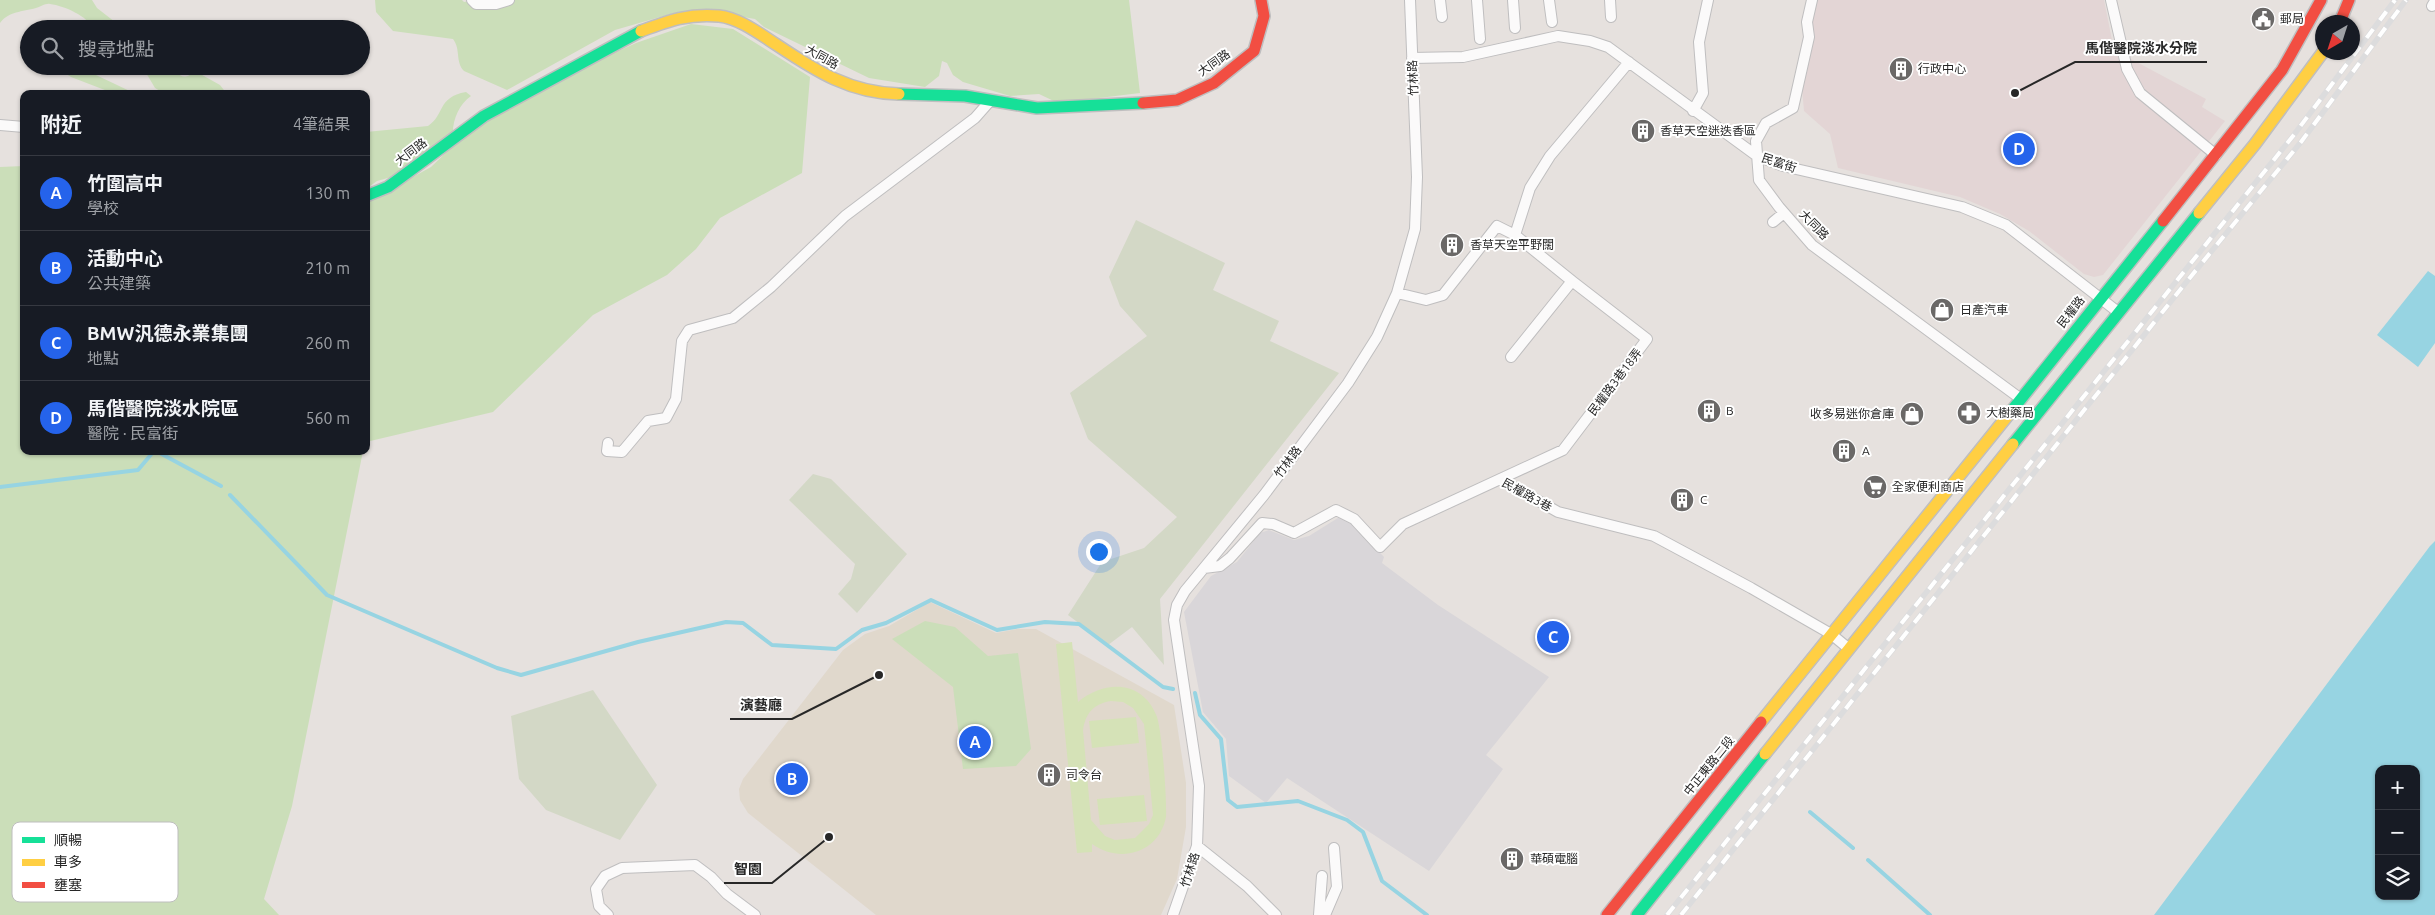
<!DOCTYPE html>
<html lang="zh-TW">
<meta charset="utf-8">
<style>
body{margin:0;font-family:Ubuntu,"Noto Sans TC",sans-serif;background:#242831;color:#f1f3f6}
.controls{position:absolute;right:15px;bottom:15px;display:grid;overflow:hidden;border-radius:10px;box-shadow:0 1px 4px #0004}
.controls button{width:45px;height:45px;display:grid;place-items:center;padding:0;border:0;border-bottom:1px solid #363941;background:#171b24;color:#f1f3f6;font:25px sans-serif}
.compass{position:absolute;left:2315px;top:15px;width:45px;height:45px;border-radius:50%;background:#171b24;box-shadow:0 1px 4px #0004;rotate:219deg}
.you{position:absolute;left:1098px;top:551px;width:18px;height:18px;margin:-12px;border:4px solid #fff;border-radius:50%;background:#1a73e8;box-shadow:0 0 0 8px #1a73e833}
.badge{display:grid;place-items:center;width:32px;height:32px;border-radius:50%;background:#2563eb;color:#fff;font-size:16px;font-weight:700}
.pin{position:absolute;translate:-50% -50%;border:2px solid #fff;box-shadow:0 1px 5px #0006}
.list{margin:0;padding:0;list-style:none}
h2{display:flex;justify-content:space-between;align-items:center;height:65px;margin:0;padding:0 20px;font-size:21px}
h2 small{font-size:16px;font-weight:400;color:#9ea1a6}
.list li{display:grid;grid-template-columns:32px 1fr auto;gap:15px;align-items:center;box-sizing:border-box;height:75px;padding:0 20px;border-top:1px solid #363941}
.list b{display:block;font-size:19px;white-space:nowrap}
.list p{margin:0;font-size:16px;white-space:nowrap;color:#9ea1a6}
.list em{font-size:16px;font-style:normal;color:#9ea1a6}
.icon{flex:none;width:28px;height:28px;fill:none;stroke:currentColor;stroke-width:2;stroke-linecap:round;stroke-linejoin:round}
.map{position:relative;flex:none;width:2435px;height:915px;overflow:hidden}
.search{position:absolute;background:#171b24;box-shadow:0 1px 4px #0004;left:20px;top:20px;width:350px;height:55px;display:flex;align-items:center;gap:12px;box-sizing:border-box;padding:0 18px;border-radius:28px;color:#9ea1a6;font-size:19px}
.panel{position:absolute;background:#171b24;box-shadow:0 1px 4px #0004;left:20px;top:90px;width:350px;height:365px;border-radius:10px}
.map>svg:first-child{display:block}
.industrial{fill:#d9d6d9}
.education{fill:#e0d8cc}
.medical{fill:#e3d5d5}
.green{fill:#cbdeb9}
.cemetery{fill:#d3d8c6}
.pitch{fill:#d5e2b7;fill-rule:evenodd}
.water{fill:#97d4e2;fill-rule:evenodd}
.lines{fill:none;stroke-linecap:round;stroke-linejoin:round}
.stream{stroke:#97d4e2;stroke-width:4}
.street-casing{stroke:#bfbebf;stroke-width:12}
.fast-casing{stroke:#bfbebf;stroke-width:14}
.slow-casing{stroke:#bfbebf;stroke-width:14}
.jam-casing{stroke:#bfbebf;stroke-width:14}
.street{stroke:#fbfafa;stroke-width:10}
.fast{stroke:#16e098;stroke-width:11}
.slow{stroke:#ffcf43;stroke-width:11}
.jam{stroke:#f24e42;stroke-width:11}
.rail-casing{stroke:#dcdcdd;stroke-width:5.5}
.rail{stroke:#fff;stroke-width:4;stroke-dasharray:11;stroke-linecap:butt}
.labels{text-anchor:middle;stroke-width:4;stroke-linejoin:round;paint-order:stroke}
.poi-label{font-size:12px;fill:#272727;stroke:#fff;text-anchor:start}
.street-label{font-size:12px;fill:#272727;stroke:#fff}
.key{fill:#fff;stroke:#bebebe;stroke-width:1}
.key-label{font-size:14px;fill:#272727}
.leader{fill:none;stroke:#272727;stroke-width:2}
.callout-dot{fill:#272727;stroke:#fff;stroke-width:2}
.callout-label{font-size:14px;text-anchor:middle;font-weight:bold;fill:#272727;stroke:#fff;stroke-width:4;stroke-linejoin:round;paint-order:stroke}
</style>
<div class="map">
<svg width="2435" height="915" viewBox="0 0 2435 915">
<rect width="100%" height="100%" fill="#e6e1de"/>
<!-- industrial -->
<path class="industrial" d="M1341,516L1349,520L1384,557L1382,563L1438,605L1549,677L1486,755L1503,769L1429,871L1287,778L1266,803L1229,776L1226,739L1203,712L1184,612L1211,576L1237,562L1260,533L1269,530L1294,540L1309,536Z"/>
<!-- education -->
<path class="education" d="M930,602L996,633L1017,629H1036L1174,705L1186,783V827L1177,879L1161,915H876L748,813L740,800L739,789L743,779L843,650L865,634L889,626Z"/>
<!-- medical -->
<path class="medical" d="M1817,0H2104L2114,50L2206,99L2202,107L2225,121L2103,275L2094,277L2084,274L2029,231L2000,214L1960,197L1838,168L1830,134L1804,111L1802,88L1815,36L1811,19Z"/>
<!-- green -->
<path class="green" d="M0,0H92L97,8L124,29H94C87,16 65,6 50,4C46,3 40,7 36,8C22,12 9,11 0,23V32Z
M375,0H462L464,2L475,0H1129L1140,93L1058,103L1039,94L1010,96L963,82L953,75L947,63L942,61L939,76L925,87L869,78L764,27L755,19L703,10L674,13L615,30L507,90L464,71C455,62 461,49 453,39L393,31L376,12Z
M691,24L733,29L810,77L802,173L720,218L696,249L667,275L593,315L493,412L366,442V203L431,167L490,110L636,43Z
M54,66H77L136,94H106L110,92L71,77Z
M142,66C149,66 160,64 167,66C179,71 181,84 195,71L220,85L227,94H165L155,88Z
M466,92L471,96C459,104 452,121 453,135L395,176L377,181L366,189V132L428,126C445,115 437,97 466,92Z
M24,166V451H363L292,806L264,899L279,915H0V167Z
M925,621L955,627L988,656L1018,653L1031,749L1016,766L963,769L953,687L892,639Z"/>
<!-- cemetery -->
<path class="cemetery" d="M1136,220L1225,263L1213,290L1279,321L1270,341L1339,373L1160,599L1164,665L1132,627L1108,645L1068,615L1102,562L1144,548L1177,517L1088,439L1070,393L1147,336L1120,306L1109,277Z
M813,474L831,479L907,554L857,613L838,594L851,579L855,564L789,500Z
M593,690L657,785L620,840L546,810L519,779L511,716Z"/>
<!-- pitch -->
<path class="pitch" d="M1072,642L1078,702C1104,680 1143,679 1157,717C1162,732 1167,799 1166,817C1159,853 1120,864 1092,844V852L1077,853L1056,644ZM1111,701L1123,702L1133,708L1144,724L1153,815L1149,824L1135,838L1115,840L1105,836L1091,820L1083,730C1086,712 1094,704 1111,701Z
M1136,717L1139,743L1092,748L1089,721Z
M1144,795L1147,821L1100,825L1097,799Z"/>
<!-- water -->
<path class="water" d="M2428,271L2435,276V343L2418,367L2377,335Z
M2435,541V915H2154L2430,546ZM2379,769H2416V896H2379Z"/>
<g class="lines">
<!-- stream -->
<path class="stream" d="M156,451L221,486
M0,487L138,470L154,451
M230,495L327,595L497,668L521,675L638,642L726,622L743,623L772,645L836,649L862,630L886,623L931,600L997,630L1045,622L1079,624L1163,687L1173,689
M1195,693L1200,715L1221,739L1228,800L1237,807L1298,801L1347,820L1363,832L1382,881L1427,915
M1810,812L1853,848
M1868,860L1930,915"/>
<!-- street casing -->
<g class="street-casing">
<path id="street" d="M472,0L476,4H496L509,0
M1440,0L1442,17
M1477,0L1480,39
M1513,0L1515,28
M1549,0L1552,22
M1610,0L1611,17
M1812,0L1807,22L1809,37L1793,108L1766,123L1756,141L1759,180L1779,207L1812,245L2021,399
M2111,0L2127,69L2140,93L2216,155
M2432,6L2435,1
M1412,58L1463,57L1558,36L1590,41L1608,47L1757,156L1783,166L1962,207L2006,225L2118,312
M1693,111L1703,93L1699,42L1708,0
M0,125L24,127
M1773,222L1784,213
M1515,235L1530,188L1550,156L1629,62
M1397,293L1426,300L1443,295L1497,226L1515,235L1572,281
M608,443L607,451L622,452L648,421L666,418L676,399L682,341L689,330L733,318L771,287L845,216L975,118L990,101
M1500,479L1558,512L1654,536L1751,588L1831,634L1848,648
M1204,568L1220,566L1230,558L1262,523L1273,524L1294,533L1336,510L1354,519L1380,547L1403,524L1563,450L1647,339L1572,281L1511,357
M1197,846L1247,886L1276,915
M608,915L599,906L596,889L605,876L622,868L695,865L711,877L727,894L755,915
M1173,915L1197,846L1199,786L1174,620L1177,605L1185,591L1264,495L1348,383L1377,337L1397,293L1415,229L1417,177L1410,0
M1319,915L1322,876
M1325,915L1337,887L1334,848"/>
</g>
<!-- fast casing -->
<g class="fast-casing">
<path id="fast" d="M899,94L965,96L1037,108L1143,103
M366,196L388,187L484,116L641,31
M2009,414L2163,221
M2013,444L2199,213
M1637,915L1765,754"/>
</g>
<!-- slow casing -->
<g class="slow-casing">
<path id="slow" d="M641,31C668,21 689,13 719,16C739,18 760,34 777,45C816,71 850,93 899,94
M2199,213L2255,144L2323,52
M1761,722L2009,414
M1765,754L2013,444"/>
</g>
<!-- jam casing -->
<g class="jam-casing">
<path id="jam" d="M2340,22L2349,0
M1143,103L1177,100L1214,83L1254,51L1264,16L1261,0
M2163,221L2282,70L2321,0
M1607,915L1761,722"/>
</g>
<!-- street -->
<use href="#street" class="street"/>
<!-- fast -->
<use href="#fast" class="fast"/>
<!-- slow -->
<use href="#slow" class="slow"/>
<!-- jam -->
<use href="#jam" class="jam"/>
<!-- rail casing -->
<g class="rail-casing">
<path id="rail" d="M1667,915L2293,136L2395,0
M1681,915L2188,280L2301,142L2406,0"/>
</g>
<!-- rail -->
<use href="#rail" class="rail"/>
</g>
<!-- icons -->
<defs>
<g id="civic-disc" transform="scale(1.25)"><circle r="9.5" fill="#6a6867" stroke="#fff"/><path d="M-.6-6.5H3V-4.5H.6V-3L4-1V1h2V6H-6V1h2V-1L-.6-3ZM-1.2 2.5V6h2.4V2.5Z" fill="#fff"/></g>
<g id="building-disc" transform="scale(1.25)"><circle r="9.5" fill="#6a6867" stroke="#fff"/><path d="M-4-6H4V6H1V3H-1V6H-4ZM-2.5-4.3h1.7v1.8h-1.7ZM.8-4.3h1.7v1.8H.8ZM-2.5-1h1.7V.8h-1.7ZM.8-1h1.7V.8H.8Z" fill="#fff"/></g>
<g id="shop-disc" transform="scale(1.25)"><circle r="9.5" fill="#6a6867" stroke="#fff"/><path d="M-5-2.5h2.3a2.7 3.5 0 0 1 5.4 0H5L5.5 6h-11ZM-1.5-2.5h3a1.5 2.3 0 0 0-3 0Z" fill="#fff"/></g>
<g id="pharmacy-disc" transform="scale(1.25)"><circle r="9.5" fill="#6a6867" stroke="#fff"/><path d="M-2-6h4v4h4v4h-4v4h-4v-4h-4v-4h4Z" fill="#fff"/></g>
<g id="supermarket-disc" transform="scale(1.25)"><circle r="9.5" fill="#6a6867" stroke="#fff"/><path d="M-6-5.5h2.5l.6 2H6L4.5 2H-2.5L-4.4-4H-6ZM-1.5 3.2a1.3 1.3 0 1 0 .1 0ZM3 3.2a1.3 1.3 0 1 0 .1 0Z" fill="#fff"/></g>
</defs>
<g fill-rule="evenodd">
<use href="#civic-disc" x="2263" y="19"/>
<use href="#building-disc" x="1901" y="69"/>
<use href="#building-disc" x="1643" y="131"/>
<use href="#building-disc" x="1452" y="245"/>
<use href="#shop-disc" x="1942" y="310"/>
<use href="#building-disc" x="1709" y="411"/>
<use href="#pharmacy-disc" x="1969" y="413"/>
<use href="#shop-disc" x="1912" y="414"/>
<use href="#building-disc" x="1844" y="451"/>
<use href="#supermarket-disc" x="1875" y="487"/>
<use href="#building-disc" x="1682" y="500"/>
<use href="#building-disc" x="1049" y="775"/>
<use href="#building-disc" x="1512" y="859"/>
</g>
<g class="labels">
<!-- poi labels -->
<g class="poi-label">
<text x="2280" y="23">郵局</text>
<text x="1918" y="73">行政中心</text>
<text x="1660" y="135">香草天空迷迭香區</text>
<text x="1470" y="249">香草天空平野闊</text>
<text x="1960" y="314">日產汽車</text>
<text x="1726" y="415">B</text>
<text x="1986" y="417">大樹藥局</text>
<text x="1894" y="418" text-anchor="end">收多易迷你倉庫</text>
<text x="1862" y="455">A</text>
<text x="1892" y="491">全家便利商店</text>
<text x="1700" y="504">C</text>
<text x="1066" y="779">司令台</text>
<text x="1530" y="863">華碩電腦</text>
</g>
<!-- street labels -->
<g class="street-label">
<text transform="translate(822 57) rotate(29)" y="4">大同路</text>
<text transform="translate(1214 63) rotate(-35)" y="4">大同路</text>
<text transform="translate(1413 78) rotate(-92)" y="4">竹林路</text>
<text transform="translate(411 152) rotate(-37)" y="4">大同路</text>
<text transform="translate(1779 163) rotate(18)" y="4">民富街</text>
<text transform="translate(1814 225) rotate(46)" y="4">大同路</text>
<text transform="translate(2071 312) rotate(-52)" y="4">民權路</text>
<text transform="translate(1615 382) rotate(-53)" y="4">民權路3巷18弄</text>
<text transform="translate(1288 462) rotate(-53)" y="4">竹林路</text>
<text transform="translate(1527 495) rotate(29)" y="4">民權路3巷</text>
<text transform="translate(1709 766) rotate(-51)" y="4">中正東路二段</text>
<text transform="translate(1190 870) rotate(-72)" y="4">竹林路</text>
</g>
</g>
<!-- legend -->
<rect x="12" y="822" width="166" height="80" rx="8" class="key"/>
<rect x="22" y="837" width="23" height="6" fill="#16e098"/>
<rect x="22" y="859" width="23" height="7" fill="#ffcf43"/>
<rect x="22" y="882" width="23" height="6" fill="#f24e42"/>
<g class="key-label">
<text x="54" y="845">順暢</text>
<text x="54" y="867">車多</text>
<text x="54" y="890">壅塞</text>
</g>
<!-- callouts -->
<path class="leader" d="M2015 93L2075 62H2207M879 675L792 719H730M829 837L772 883H724"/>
<g class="callout-dot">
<circle cx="2015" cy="93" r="5"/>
<circle cx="879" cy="675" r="5"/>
<circle cx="829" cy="837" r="5"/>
</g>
<g class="callout-label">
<text x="2141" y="53">馬偕醫院淡水分院</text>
<text x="761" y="710">演藝廳</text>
<text x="748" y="874">智園</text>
</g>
</svg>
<div class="controls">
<button>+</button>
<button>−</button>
<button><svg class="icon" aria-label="layers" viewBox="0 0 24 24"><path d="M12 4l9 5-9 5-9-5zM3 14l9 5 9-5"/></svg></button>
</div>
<svg class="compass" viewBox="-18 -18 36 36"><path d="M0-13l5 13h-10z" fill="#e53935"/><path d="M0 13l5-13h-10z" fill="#9ea1a6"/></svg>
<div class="you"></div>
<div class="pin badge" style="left:975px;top:742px">A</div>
<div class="pin badge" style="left:792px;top:779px">B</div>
<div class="pin badge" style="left:1553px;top:637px">C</div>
<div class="pin badge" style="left:2019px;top:149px">D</div>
<div class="search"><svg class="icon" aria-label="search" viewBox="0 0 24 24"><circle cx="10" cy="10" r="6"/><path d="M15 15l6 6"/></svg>搜尋地點</div>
<section class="panel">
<h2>附近<small>4筆結果</small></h2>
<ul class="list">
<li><span class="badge">A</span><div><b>竹圍高中</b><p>學校</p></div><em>130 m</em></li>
<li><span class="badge">B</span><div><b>活動中心</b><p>公共建築</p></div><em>210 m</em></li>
<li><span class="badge">C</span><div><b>BMW汎德永業集團</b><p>地點</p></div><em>260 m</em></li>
<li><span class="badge">D</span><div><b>馬偕醫院淡水院區</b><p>醫院 · 民富街</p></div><em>560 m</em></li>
</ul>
</section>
</div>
